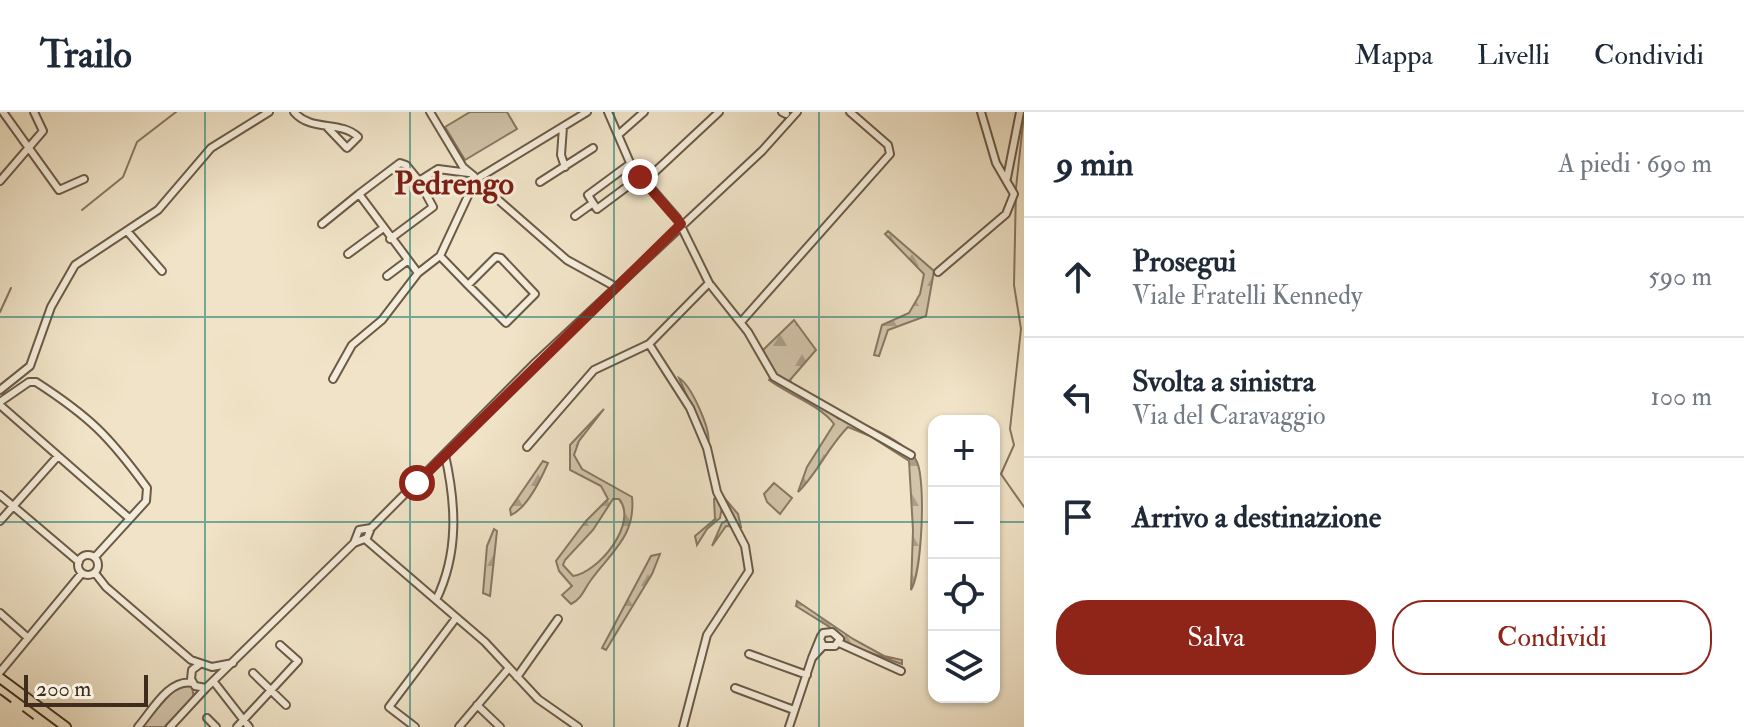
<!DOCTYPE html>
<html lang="it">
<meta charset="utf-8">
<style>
body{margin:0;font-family:"IM FELL Double Pica",serif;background:#f2f2f3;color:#1f2937}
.controls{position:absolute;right:24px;bottom:24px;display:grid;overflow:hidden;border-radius:16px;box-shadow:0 2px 6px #0004}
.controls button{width:72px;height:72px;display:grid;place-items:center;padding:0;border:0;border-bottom:2px solid #e0e1e3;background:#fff;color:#1f2937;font:40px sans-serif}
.scale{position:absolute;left:24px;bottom:20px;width:124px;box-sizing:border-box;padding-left:8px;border:4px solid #3f2c1d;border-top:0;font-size:22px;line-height:28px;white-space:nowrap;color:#3f2c1d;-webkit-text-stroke:6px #f5eddb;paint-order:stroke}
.stop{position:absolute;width:24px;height:24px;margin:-18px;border:6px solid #8f2418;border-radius:50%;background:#fff}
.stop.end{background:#8f2418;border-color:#fff;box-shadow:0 2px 8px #0008}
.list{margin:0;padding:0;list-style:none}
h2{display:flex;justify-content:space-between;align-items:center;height:104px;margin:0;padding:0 32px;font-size:34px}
h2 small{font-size:26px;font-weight:400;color:#747a83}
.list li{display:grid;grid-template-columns:52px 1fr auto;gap:24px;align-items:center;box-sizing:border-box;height:120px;padding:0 32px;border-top:2px solid #e0e1e3}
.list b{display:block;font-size:30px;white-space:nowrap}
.list p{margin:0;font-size:26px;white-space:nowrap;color:#747a83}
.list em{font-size:26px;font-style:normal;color:#747a83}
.actions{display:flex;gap:16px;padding:24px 32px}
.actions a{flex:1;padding:18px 0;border:2px solid #8f2418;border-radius:32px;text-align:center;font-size:28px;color:#8f2418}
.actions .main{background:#8f2418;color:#fff}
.icon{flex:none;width:44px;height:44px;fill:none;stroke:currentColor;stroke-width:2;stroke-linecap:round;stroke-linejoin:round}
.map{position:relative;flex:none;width:1024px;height:615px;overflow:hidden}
header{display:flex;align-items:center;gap:48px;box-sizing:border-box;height:112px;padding:0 40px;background:#fff;border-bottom:2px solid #e0e1e3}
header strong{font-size:38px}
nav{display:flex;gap:44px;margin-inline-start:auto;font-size:28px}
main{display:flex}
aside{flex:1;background:#fff}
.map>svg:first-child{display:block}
.green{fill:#d2c4aa;stroke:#887864;stroke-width:2}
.forest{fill:url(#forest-firs);stroke:#887864;stroke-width:2;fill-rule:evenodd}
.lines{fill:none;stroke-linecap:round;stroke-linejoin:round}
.stream{stroke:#857560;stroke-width:2}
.minor-casing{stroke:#6b5a48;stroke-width:10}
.major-casing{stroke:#3f2c1d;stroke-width:12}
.minor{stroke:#f5eddb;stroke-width:6}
.major{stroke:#f0e3c7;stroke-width:8}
.rail{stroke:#3f2c1d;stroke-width:2;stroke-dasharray:14 14;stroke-linecap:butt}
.route{stroke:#8f2418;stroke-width:10}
.grid{fill:none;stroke:#0f766e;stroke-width:2;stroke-opacity:0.55}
.labels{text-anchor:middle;stroke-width:6;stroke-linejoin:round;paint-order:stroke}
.quarter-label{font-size:32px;font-weight:bold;fill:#7a1f14;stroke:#f5eddb}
</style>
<header>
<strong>Trailo</strong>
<nav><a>Mappa</a><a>Livelli</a><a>Condividi</a></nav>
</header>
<main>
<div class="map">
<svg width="1024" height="615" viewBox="0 0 1024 615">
<defs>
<pattern id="forest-firs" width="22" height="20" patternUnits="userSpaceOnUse" patternTransform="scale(2)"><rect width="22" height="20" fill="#d2c4aa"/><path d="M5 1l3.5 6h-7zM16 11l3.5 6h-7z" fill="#ac9f8a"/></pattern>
</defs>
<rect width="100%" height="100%" fill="#f0e3c7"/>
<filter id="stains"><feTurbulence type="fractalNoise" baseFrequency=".0025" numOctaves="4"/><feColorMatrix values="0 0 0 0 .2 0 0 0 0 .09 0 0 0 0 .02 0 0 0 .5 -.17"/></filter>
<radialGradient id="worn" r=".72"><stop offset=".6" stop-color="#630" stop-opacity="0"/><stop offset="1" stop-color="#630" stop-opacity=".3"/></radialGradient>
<!-- green -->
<path class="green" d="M470,0H507L517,17L465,48L445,15Z
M774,371L792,386L780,402L767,390L764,382Z
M178,573L192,574L194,587L164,615H141Z"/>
<!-- forest -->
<path class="forest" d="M888,119L934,159L926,204L888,218L879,244L874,243L882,213L909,201L920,182L924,162L885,122Z
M794,208L816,238L790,268L792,272L839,307C858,306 910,332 917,350C926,370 922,459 911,478L913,418L909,349L870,324L848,315C828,335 817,362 798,380L807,355L834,312C820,293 789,283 769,268L773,261L763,238Z
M679,266C691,273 712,319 708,332Z
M604,297L579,329L574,343L582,357L632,385C636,424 611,440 591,468C584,477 582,487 571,492L562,483L572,474L559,459L556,449L586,409L608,387L601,374L570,358V333ZM619,387C639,411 598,461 573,464L563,453L565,448L593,418L613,387Z
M543,349L548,351C541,367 527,396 511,403L510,397Z
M721,382L738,402L741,415L726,414L712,434L722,411L732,406L722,395L720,406L707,417L697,433L695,424L715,407L714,387Z
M494,417L497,419L490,484L483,481L487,434Z
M660,442L652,462L606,538L602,536L651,444Z
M797,489L853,527L884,544L902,548V552L843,531L839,521L796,494Z"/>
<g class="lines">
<!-- stream -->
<path class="stream" d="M1024,2L1016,76L1014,173L1021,217L1010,317L1014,333L1001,362L1024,395
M82,98L123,65L137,30L176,0
M0,200L11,176"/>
<!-- minor casing -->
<g class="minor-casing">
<path id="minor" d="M3,0L59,78L84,67
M294,0C311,20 340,8 358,25L347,36L327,15
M430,0L463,55L474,64
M608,0L631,53L677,106L709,171L748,220L774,265L911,343
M782,0L786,2
M563,15L561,43L565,55
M618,23L644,0
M480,65L587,0
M1007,66L1020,0
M0,69L43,19L34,0
M645,69L719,0
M540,70L593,36
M479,71L567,148L616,175
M359,82L400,51L406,53L419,69
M593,91L597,97L640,65
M575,104L593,91L588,83L630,52
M322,112L359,82L418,161
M127,119L162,159
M390,127L433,95L419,69L438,57L469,61
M348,142L382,117
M440,144L468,173
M496,145L501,146L535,182L506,211L468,173Z
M938,160L1006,102L1014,82L996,51L981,0
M387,164L407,149
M741,210L890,42L888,33L850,0
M333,267L352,233L382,208L418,161L440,144L474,71
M0,278L30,254L51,195L75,153L158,98L211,36L269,0
M0,290L29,270H36C90,305 109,324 147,376L146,389L95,445
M0,293L129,406
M527,335L594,258L649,232
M0,383L79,450
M0,409L58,344
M365,427L485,530L538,587L578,615
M354,431L359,418L371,416
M78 453a10 10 0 1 1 20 0a10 10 0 1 1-20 0Z
M95,461L106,475L191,548L212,555L233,551
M436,488C459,441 456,392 445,343
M0,501L27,525
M821,524L812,546L823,534H835L840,527L832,520L823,521L820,527L823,534
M839,531L901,559
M749,542L807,563
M200,552L192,558L191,567L195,574L206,576L354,431L367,426L371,416L533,253L762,39L797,0
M0,560L82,461
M253,561L286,593
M517,565L558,507
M214,570L249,615
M735,576L794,598
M477,593L500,615
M207,606L216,615
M138,615C152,599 169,566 193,571
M170,615L206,576
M237,615L298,549L280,533
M415,615L389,595L456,506
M459,615L509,556
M683,615L707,523L749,459L745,434L717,380L707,336L690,296L649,232L709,171
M789,615L812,546"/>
</g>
<!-- major casing -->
<g class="major-casing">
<path id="major" d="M0,566L66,615"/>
</g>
<!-- minor -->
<use href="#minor" class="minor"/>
<!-- major -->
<use href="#major" class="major"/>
<!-- rail -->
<path class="rail" d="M0,582L44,615"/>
</g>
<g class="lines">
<!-- route -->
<path class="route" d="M417,371L681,112L640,65"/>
</g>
<!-- grid -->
<path class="grid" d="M205,0V615M410,0V615M614,0V615M819,0V615M0,205H1024M0,410H934M994,410H1024"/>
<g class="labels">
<!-- quarter labels -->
<g class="quarter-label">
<text x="454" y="82">Pedrengo</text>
</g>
</g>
<rect width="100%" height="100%" filter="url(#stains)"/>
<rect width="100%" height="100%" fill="url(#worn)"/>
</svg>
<div class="controls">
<button>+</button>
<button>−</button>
<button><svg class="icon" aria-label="locate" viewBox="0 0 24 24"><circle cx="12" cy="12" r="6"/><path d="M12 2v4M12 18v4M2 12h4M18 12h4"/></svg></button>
<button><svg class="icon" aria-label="layers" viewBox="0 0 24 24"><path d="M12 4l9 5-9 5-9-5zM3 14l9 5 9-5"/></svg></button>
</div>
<div class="scale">200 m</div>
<div class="stop" style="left:417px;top:371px"></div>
<div class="stop end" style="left:640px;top:65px"></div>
</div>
<aside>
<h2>9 min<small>A piedi · 690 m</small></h2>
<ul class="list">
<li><svg class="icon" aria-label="ahead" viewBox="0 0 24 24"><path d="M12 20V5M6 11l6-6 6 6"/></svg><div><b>Prosegui</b><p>Viale Fratelli Kennedy</p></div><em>590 m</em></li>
<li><svg class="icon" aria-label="left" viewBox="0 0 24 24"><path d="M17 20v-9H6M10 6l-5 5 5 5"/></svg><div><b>Svolta a sinistra</b><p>Via del Caravaggio</p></div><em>100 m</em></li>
<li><svg class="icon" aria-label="arrive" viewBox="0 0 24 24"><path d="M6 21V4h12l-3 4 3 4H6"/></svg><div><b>Arrivo a destinazione</b></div></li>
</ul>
<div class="actions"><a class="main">Salva</a><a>Condividi</a></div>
</aside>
</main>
